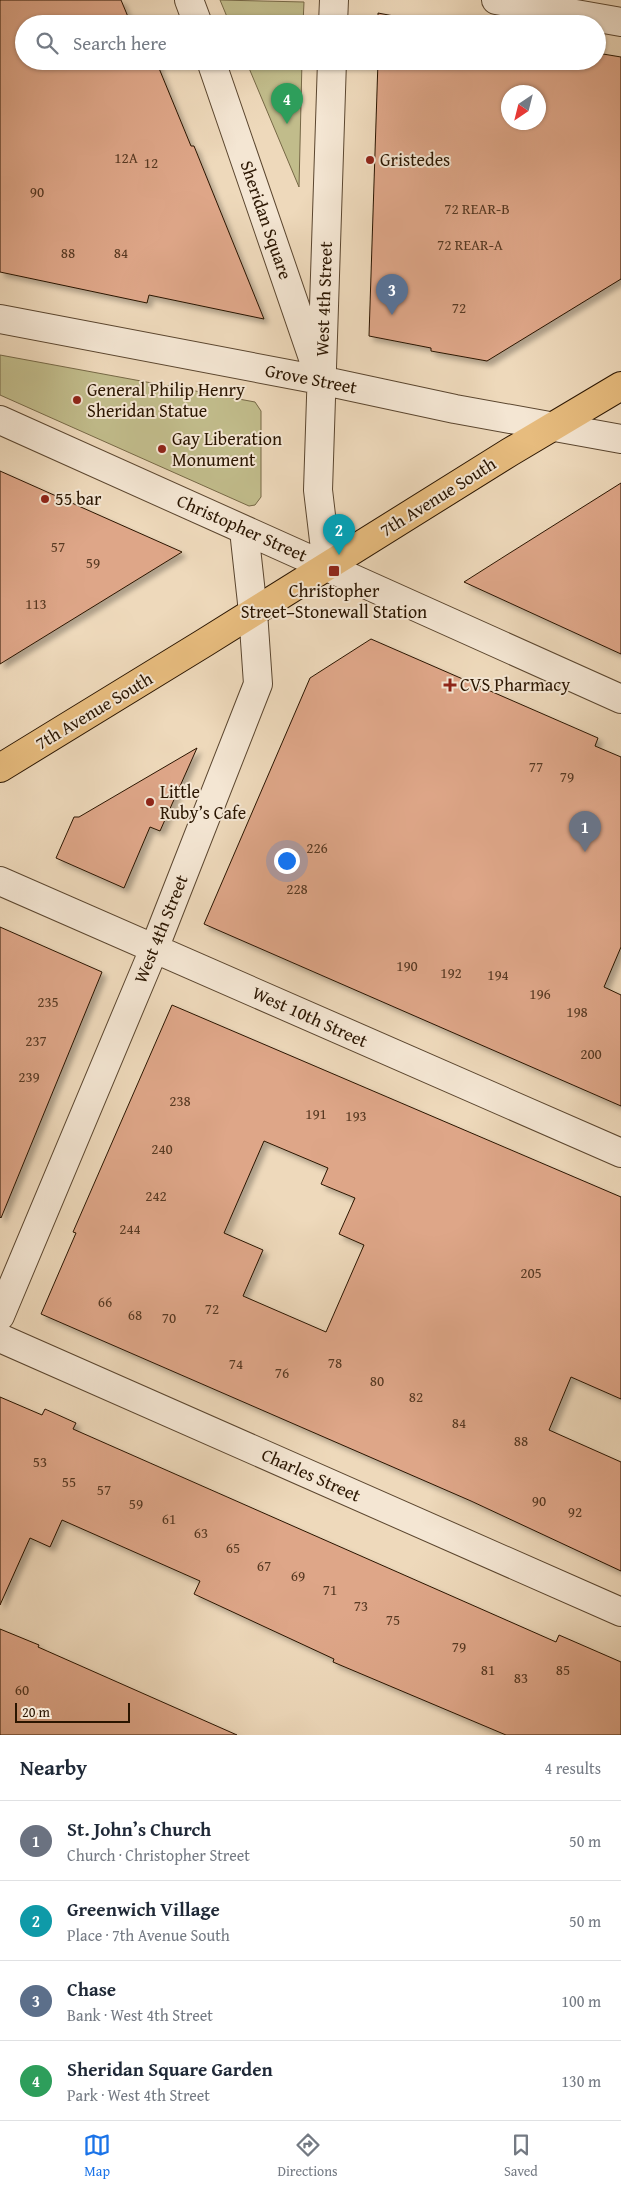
<!DOCTYPE html>
<meta charset="utf-8">
<style>
body{margin:0;font-family:"Gentium Book Plus",serif;background:#f2f2f3;color:#1f2937}
.compass{position:absolute;left:501px;top:85px;width:45px;height:45px;border-radius:50%;background:#fff;box-shadow:0 1px 4px #0004;rotate:215deg}
.scale{position:absolute;left:15px;bottom:12px;width:115px;box-sizing:border-box;padding-left:5px;border:2px solid #2a1500;border-top:0;font-size:14px;line-height:18px;white-space:nowrap;color:#2a1500;-webkit-text-stroke:4px #f4e6d3;paint-order:stroke}
.you{position:absolute;left:286px;top:860px;width:18px;height:18px;margin:-12px;border:4px solid #fff;border-radius:50%;background:#1a73e8;box-shadow:0 0 0 8px #1a73e833}
.badge{display:grid;place-items:center;width:32px;height:32px;border-radius:50%;background:#1a73e8;color:#fff;font-size:16px;font-weight:700}
.pin{position:absolute;translate:-50% -41px;filter:drop-shadow(0 1px 2px #0008)}
.pin::after{content:'';position:absolute;top:26px;width:18px;height:15px;background:inherit;clip-path:polygon(0 0,100% 0,50% 100%)}
.list{margin:0;padding:0;list-style:none}
h2{display:flex;justify-content:space-between;align-items:center;height:65px;margin:0;padding:0 20px;font-size:21px}
h2 small{font-size:16px;font-weight:400;color:#747a83}
.list li{display:grid;grid-template-columns:32px 1fr auto;gap:15px;align-items:center;box-sizing:border-box;height:80px;padding:0 20px;border-top:1px solid #e0e1e3}
.list b{display:block;font-size:19px;white-space:nowrap}
.list p{margin:0;font-size:16px;white-space:nowrap;color:#747a83}
.list em{font-size:16px;font-style:normal;color:#747a83}
.icon{flex:none;width:28px;height:28px;fill:none;stroke:currentColor;stroke-width:2;stroke-linecap:round;stroke-linejoin:round}
.map{position:relative;flex:none;width:621px;height:1735px;overflow:hidden}
.search{position:absolute;background:#fff;box-shadow:0 1px 4px #0004;left:15px;right:15px;top:15px;height:55px;display:flex;align-items:center;gap:12px;box-sizing:border-box;padding:0 18px;border-radius:28px;color:#747a83;font-size:19px}
.sheet{height:385px;background:#fff}
nav{display:flex;justify-content:space-around;align-items:center;box-sizing:border-box;height:70px;border-top:1px solid #e0e1e3;background:#fff;font-size:14px;color:#747a83}
nav a{display:grid;justify-items:center;gap:2px}
nav .on{color:#1a73e8}
.map>svg:first-child{display:block}
.green{fill:#c1bc8b;stroke:#766846}
.building{fill:#dea688;stroke:#2a1500;fill-rule:evenodd;filter:url(#shadow)}
.lines{fill:none;stroke-linecap:round;stroke-linejoin:round}
.minor-casing{stroke:#5b462f;stroke-width:30}
.major-casing{stroke:#2a1500;stroke-width:30}
.minor{stroke:#f4e6d3;stroke-width:28}
.major{stroke:#e7bc7e;stroke-width:28}
.poi-dot{fill:#8f2418;stroke:#f4e6d3;stroke-width:2}
.labels{text-anchor:middle;stroke-width:4;stroke-linejoin:round;paint-order:stroke}
.number-label{font-size:15px;fill:#573922}
.poi-label{font-size:18px;fill:#2a1500;stroke:#f4e6d3;text-anchor:start}
.street-label{font-size:18px;fill:#2a1500;stroke:#f4e6d3}
</style>
<div class="map">
<svg width="621" height="1735" viewBox="0 0 621 1735">
<defs>
<filter id="shadow"><feDropShadow dx="4.5" dy="4.5" stdDeviation="2.5" flood-color="#0004"/></filter>
</defs>
<rect width="100%" height="100%" fill="#eed9bb"/>
<filter id="stains"><feTurbulence type="fractalNoise" baseFrequency=".004" numOctaves="4"/><feColorMatrix values="0 0 0 0 .2 0 0 0 0 .09 0 0 0 0 .02 0 0 0 .5 -.17"/></filter>
<radialGradient id="worn" r=".72"><stop offset=".6" stop-color="#630" stop-opacity="0"/><stop offset="1" stop-color="#630" stop-opacity=".3"/></radialGradient>
<!-- green -->
<path class="green" d="M220,0L304,2L303,24H230Z
M246,61H302L299,187Z
M0,355L255,402L261,411V497L255,505L249,506L0,395Z"/>
<!-- building -->
<path class="building" d="M0,0H121L131,24H24V61H156L191,146H194L264,319L149,295L147,303L0,272Z
M378,13L436,24H378Z
M597,53L621,57V279L487,361L431,351V348L369,336L378,61H597ZM508,92H538V122H508Z
M0,471L128,528L182,552L0,664Z
M621,483V654L464,582L505,556Z
M371,639L598,738L595,746L621,757V947L604,987L621,995V1106L204,924L310,678Z
M197,748L160,831L150,827L124,888L56,858L74,817H79Z
M0,927L102,972L1,1218L0,1217Z
M172,1005L621,1197V1399L571,1377L549,1430L621,1462V1571L471,1501L41,1314L76,1233L73,1232ZM264,1141L328,1168L321,1184L355,1198L339,1234L364,1245L326,1332L243,1296L263,1250L224,1233Z
M0,1397L42,1415L45,1409L76,1423L73,1429L556,1642L559,1635L621,1662V1735H506L333,1662L334,1659L194,1594L200,1581L62,1520L50,1547L30,1538L0,1605Z
M0,1629L39,1645L38,1647L237,1735H0Z"/>
<g class="lines">
<!-- minor casing -->
<g class="minor-casing">
<path id="minor" d="M189,0L198,24
M496,0L621,22
M333,24L334,0
M211,61L316,367
M0,319L320,380L455,409L621,439
M0,420L621,699
M327,566L318,490L332,61
M0,881L621,1153
M0,1316L154,949L258,684L253,612L244,530
M0,1338L621,1612"/>
</g>
<!-- major casing -->
<g class="major-casing">
<path id="major" d="M0,768L204,643L510,452L621,386"/>
</g>
<!-- minor -->
<use href="#minor" class="minor"/>
<!-- major -->
<use href="#major" class="major"/>
</g>
<!-- markers -->
<g class="poi-dot">
<circle cx="370" cy="160" r="5"/>
<circle cx="77" cy="400" r="5"/>
<circle cx="162" cy="449" r="5"/>
<circle cx="45" cy="499" r="5"/>
<rect x="328" y="565" width="12" height="12" rx="2.5"/>
<path d="M447.5 677.5h5v5h5v5h-5v5h-5v-5h-5v-5h5z"/>
<circle cx="150" cy="802" r="5"/>
</g>
<g class="labels">
<!-- number labels -->
<g class="number-label">
<text x="126" y="163">12A</text>
<text x="151" y="168">12</text>
<text x="37" y="197">90</text>
<text x="477" y="214">72 REAR-B</text>
<text x="470" y="250">72 REAR-A</text>
<text x="68" y="258">88</text>
<text x="121" y="258">84</text>
<text x="459" y="313">72</text>
<text x="58" y="552">57</text>
<text x="93" y="568">59</text>
<text x="36" y="609">113</text>
<text x="536" y="772">77</text>
<text x="567" y="782">79</text>
<text x="317" y="853">226</text>
<text x="297" y="894">228</text>
<text x="407" y="971">190</text>
<text x="451" y="978">192</text>
<text x="498" y="980">194</text>
<text x="540" y="999">196</text>
<text x="48" y="1007">235</text>
<text x="577" y="1017">198</text>
<text x="36" y="1046">237</text>
<text x="591" y="1059">200</text>
<text x="29" y="1082">239</text>
<text x="180" y="1106">238</text>
<text x="316" y="1119">191</text>
<text x="356" y="1121">193</text>
<text x="162" y="1154">240</text>
<text x="156" y="1201">242</text>
<text x="130" y="1234">244</text>
<text x="531" y="1278">205</text>
<text x="105" y="1307">66</text>
<text x="212" y="1314">72</text>
<text x="135" y="1320">68</text>
<text x="169" y="1323">70</text>
<text x="335" y="1368">78</text>
<text x="236" y="1369">74</text>
<text x="282" y="1378">76</text>
<text x="377" y="1386">80</text>
<text x="416" y="1402">82</text>
<text x="459" y="1428">84</text>
<text x="521" y="1446">88</text>
<text x="40" y="1467">53</text>
<text x="69" y="1487">55</text>
<text x="104" y="1495">57</text>
<text x="539" y="1506">90</text>
<text x="136" y="1509">59</text>
<text x="575" y="1517">92</text>
<text x="169" y="1524">61</text>
<text x="201" y="1538">63</text>
<text x="233" y="1553">65</text>
<text x="264" y="1571">67</text>
<text x="298" y="1581">69</text>
<text x="330" y="1595">71</text>
<text x="361" y="1611">73</text>
<text x="393" y="1625">75</text>
<text x="459" y="1652">79</text>
<text x="488" y="1675">81</text>
<text x="563" y="1675">85</text>
<text x="521" y="1683">83</text>
<text x="22" y="1695">60</text>
</g>
<!-- poi labels -->
<g class="poi-label">
<text x="380" y="166">Gristedes</text>
<text x="87" y="396">General Philip Henry<tspan x="87" dy="21">Sheridan Statue</tspan></text>
<text x="172" y="445">Gay Liberation<tspan x="172" dy="21">Monument</tspan></text>
<text x="55" y="505">55 bar</text>
<text x="334" y="597" text-anchor="middle">Christopher<tspan x="334" dy="21">Street–Stonewall Station</tspan></text>
<text x="460" y="691">CVS Pharmacy</text>
<text x="160" y="798">Little<tspan x="160" dy="21">Ruby’s Cafe</tspan></text>
</g>
<!-- street labels -->
<g class="street-label">
<text transform="translate(266 220) rotate(71)" y="6">Sheridan Square</text>
<text transform="translate(324 299) rotate(-88)" y="6">West 4th Street</text>
<text transform="translate(311 379) rotate(11)" y="6">Grove Street</text>
<text transform="translate(438 497) rotate(-32)" y="6">7th Avenue South</text>
<text transform="translate(242 528) rotate(24)" y="6">Christopher Street</text>
<text transform="translate(94 711) rotate(-31)" y="6">7th Avenue South</text>
<text transform="translate(161 929) rotate(-68)" y="6">West 4th Street</text>
<text transform="translate(310 1017) rotate(24)" y="6">West 10th Street</text>
<text transform="translate(311 1475) rotate(24)" y="6">Charles Street</text>
</g>
</g>
<rect width="100%" height="100%" filter="url(#stains)"/>
<rect width="100%" height="100%" fill="url(#worn)"/>
</svg>
<svg class="compass" viewBox="-18 -18 36 36"><path d="M0-13l5 13h-10z" fill="#e53935"/><path d="M0 13l5-13h-10z" fill="#747a83"/></svg>
<div class="scale">20 m</div>
<div class="you"></div>
<div class="pin badge" style="left:585px;top:852px;background:#6b7280">1</div>
<div class="pin badge" style="left:339px;top:555px;background:#0f9aa8">2</div>
<div class="pin badge" style="left:392px;top:315px;background:#5c6f8a">3</div>
<div class="pin badge" style="left:287px;top:124px;background:#2e9e5b">4</div>
<div class="search"><svg class="icon" aria-label="search" viewBox="0 0 24 24"><circle cx="10" cy="10" r="6"/><path d="M15 15l6 6"/></svg>Search here</div>
</div>
<section class="sheet">
<h2>Nearby<small>4 results</small></h2>
<ul class="list">
<li><span class="badge" style="background:#6b7280">1</span><div><b>St. John’s Church</b><p>Church · Christopher Street</p></div><em>50 m</em></li>
<li><span class="badge" style="background:#0f9aa8">2</span><div><b>Greenwich Village</b><p>Place · 7th Avenue South</p></div><em>50 m</em></li>
<li><span class="badge" style="background:#5c6f8a">3</span><div><b>Chase</b><p>Bank · West 4th Street</p></div><em>100 m</em></li>
<li><span class="badge" style="background:#2e9e5b">4</span><div><b>Sheridan Square Garden</b><p>Park · West 4th Street</p></div><em>130 m</em></li>
</ul>
</section>
<nav>
<a class="on"><svg class="icon" aria-label="map" viewBox="0 0 24 24"><path d="M3 6l6-2 6 2 6-2v14l-6 2-6-2-6 2zM9 4v14M15 6v14"/></svg>Map</a>
<a><svg class="icon" aria-label="directions" viewBox="0 0 24 24"><path d="M12 3l9 9-9 9-9-9zM9 14v-3h6M13 9l2 2-2 2"/></svg>Directions</a>
<a><svg class="icon" aria-label="saved" viewBox="0 0 24 24"><path d="M7 4h10v16l-5-4-5 4z"/></svg>Saved</a>
</nav>
